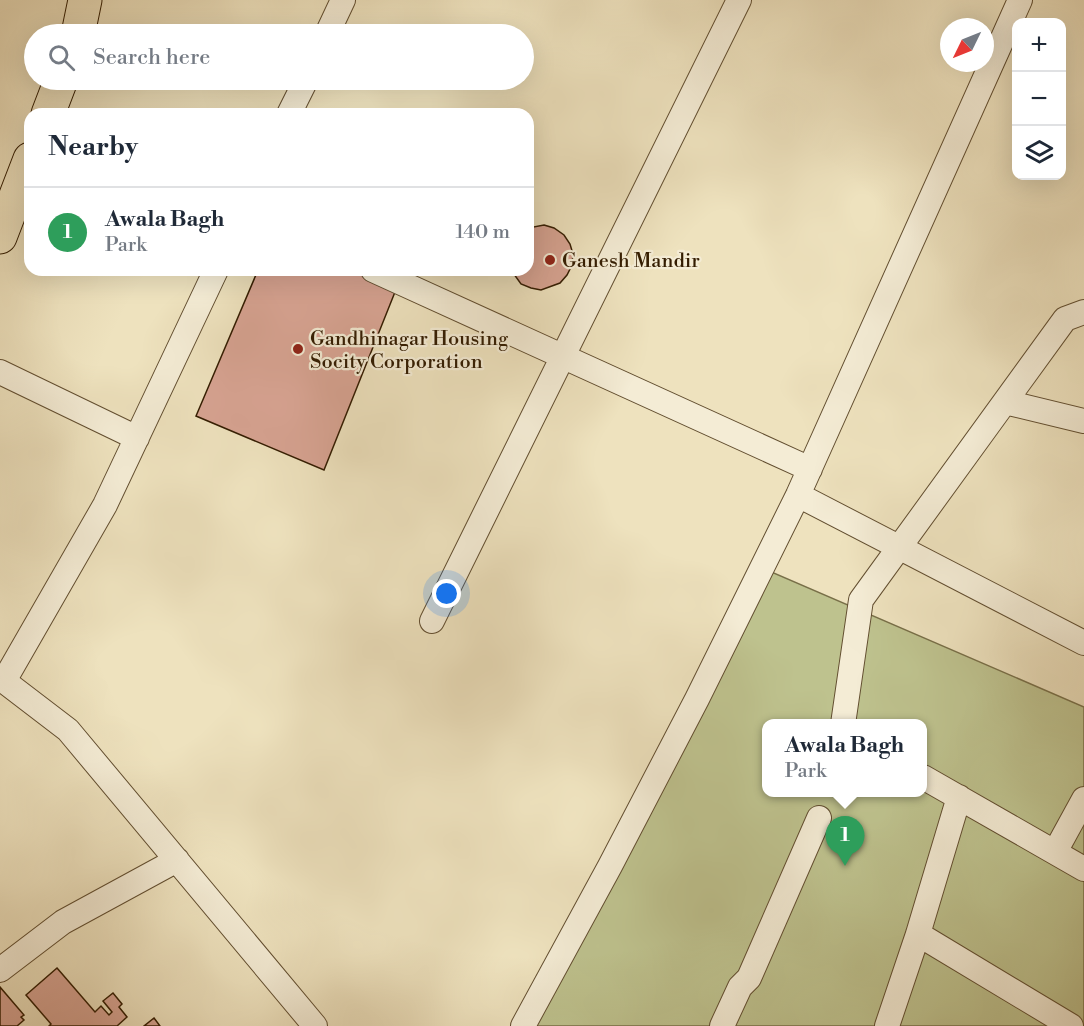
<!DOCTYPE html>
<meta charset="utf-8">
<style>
body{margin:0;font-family:"Libre Bodoni",serif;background:#f6f6f7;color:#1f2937}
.controls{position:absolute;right:18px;top:18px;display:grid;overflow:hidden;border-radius:12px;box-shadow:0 6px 24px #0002}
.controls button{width:54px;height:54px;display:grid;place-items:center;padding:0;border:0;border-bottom:2px solid #e0e1e3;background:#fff;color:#1f2937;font:30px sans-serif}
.compass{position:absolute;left:940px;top:18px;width:54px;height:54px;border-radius:50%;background:#fff;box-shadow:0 6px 24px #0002;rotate:227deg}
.you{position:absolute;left:447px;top:594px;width:21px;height:21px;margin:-15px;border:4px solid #fff;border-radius:50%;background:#1a73e8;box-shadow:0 0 0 9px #1a73e833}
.badge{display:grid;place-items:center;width:39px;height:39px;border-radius:50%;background:#7c3aed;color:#fff;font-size:20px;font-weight:700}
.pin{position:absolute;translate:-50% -50px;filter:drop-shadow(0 2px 3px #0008)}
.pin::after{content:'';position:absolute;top:32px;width:21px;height:18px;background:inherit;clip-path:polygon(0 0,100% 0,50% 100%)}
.popup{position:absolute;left:762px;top:719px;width:165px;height:78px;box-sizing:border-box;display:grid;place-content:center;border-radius:12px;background:#fff;filter:drop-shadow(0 2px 4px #0005);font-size:20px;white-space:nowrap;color:#747a83}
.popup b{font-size:22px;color:#1f2937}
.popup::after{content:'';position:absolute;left:50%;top:100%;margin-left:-12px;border:12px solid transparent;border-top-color:#fff}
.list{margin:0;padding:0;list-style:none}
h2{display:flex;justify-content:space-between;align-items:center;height:78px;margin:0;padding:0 24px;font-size:26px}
h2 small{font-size:20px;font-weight:400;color:#747a83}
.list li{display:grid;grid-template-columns:39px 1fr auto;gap:18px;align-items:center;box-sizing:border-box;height:90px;padding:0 24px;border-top:2px solid #e0e1e3}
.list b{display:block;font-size:22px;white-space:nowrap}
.list p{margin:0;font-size:20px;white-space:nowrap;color:#747a83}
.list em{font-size:20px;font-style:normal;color:#747a83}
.icon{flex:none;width:33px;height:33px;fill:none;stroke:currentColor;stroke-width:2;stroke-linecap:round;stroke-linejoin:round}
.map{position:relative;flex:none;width:1084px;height:1026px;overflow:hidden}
.search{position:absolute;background:#fff;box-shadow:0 6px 24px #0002;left:24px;top:24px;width:510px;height:66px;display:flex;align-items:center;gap:15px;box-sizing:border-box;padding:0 21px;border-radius:33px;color:#747a83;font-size:22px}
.panel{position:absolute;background:#fff;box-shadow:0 6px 24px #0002;left:24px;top:108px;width:510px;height:168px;border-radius:18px}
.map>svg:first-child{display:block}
.green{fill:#bec28e;stroke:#786f48;stroke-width:1.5;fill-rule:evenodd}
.building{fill:#d7a392;stroke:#331c01;stroke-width:1.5}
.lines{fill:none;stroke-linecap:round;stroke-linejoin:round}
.street-casing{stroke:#624e30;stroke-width:26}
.primary-casing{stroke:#331c01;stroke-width:35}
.street{stroke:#f4ecd5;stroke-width:24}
.primary{stroke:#eee2be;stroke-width:33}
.poi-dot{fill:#8f2418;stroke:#f4ecd5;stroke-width:2}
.labels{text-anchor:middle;stroke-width:4.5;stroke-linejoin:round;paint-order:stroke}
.poi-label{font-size:20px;fill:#331c01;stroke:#f4ecd5;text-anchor:start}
</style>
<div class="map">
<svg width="1084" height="1026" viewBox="0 0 1084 1026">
<rect width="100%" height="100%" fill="#eee2be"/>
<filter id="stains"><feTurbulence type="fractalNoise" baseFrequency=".00333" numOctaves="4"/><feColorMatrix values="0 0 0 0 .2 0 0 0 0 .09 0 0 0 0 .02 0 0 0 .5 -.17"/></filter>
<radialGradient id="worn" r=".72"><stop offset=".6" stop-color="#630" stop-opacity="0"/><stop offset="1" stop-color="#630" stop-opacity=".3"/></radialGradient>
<!-- green -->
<path class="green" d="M762,568L1084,707V1026H522ZM767,724H923V792H767Z"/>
<!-- building -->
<path class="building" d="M544,225L554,228L564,235L570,244L573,254L572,265L567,275L560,283L541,290L531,288L521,284L511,270H528V228Z
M258,270H373L399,282L324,470L196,416Z
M57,968L95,1012L101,1006L109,1015L112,1012L103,1001L113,993L122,1004L119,1007L127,1017L117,1026H49L51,1024L26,995Z
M0,987L24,1015L21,1017L24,1020L17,1026H0Z
M154,1018L160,1026H144Z"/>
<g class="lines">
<!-- street casing -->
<g class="street-casing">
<path id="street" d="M327,34L343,0
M289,114L306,80
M373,270L810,469
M0,372L137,438
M1005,402L1084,421
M798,495L1084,643
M432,621L739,0
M0,678L68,730L315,1026
M4,681L105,505L216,270
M843,724L861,600L1065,319L1084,312
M923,777L1084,869
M1055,852L1084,799
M918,934L1071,1026
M0,970L63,922L177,860
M523,1026L610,866L697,699L798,495L1020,0
M722,1026L740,987L749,978L819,818
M887,1026L918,934L959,797"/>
</g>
<!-- primary casing -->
<g class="primary-casing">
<path id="primary" d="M78,34L85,0
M48,114L61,80
M0,237L30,159"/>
</g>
<!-- street -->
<use href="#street" class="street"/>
<!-- primary -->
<use href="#primary" class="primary"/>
</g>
<!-- markers -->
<g class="poi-dot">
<circle cx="550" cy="260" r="6"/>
<circle cx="298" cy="349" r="6"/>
</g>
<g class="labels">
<!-- poi labels -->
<g class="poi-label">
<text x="562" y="267">Ganesh Mandir</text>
<text x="310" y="345">Gandhinagar Housing<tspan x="310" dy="23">Socity Corporation</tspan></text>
</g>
</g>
<rect width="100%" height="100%" filter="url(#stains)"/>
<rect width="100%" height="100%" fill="url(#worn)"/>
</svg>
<div class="controls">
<button>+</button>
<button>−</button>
<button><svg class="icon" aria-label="layers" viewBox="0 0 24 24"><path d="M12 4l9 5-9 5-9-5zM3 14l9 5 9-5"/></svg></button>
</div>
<svg class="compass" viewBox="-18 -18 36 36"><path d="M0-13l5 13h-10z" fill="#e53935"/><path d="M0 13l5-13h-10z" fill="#747a83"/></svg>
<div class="you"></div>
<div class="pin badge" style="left:845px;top:866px;background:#2e9e5b">1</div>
<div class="popup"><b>Awala Bagh</b>Park</div>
<div class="search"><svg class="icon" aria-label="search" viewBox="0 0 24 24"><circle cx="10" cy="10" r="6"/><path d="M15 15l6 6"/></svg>Search here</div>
<section class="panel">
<h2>Nearby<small></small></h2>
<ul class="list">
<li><span class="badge" style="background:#2e9e5b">1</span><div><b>Awala Bagh</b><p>Park</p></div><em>140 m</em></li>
</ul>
</section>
</div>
